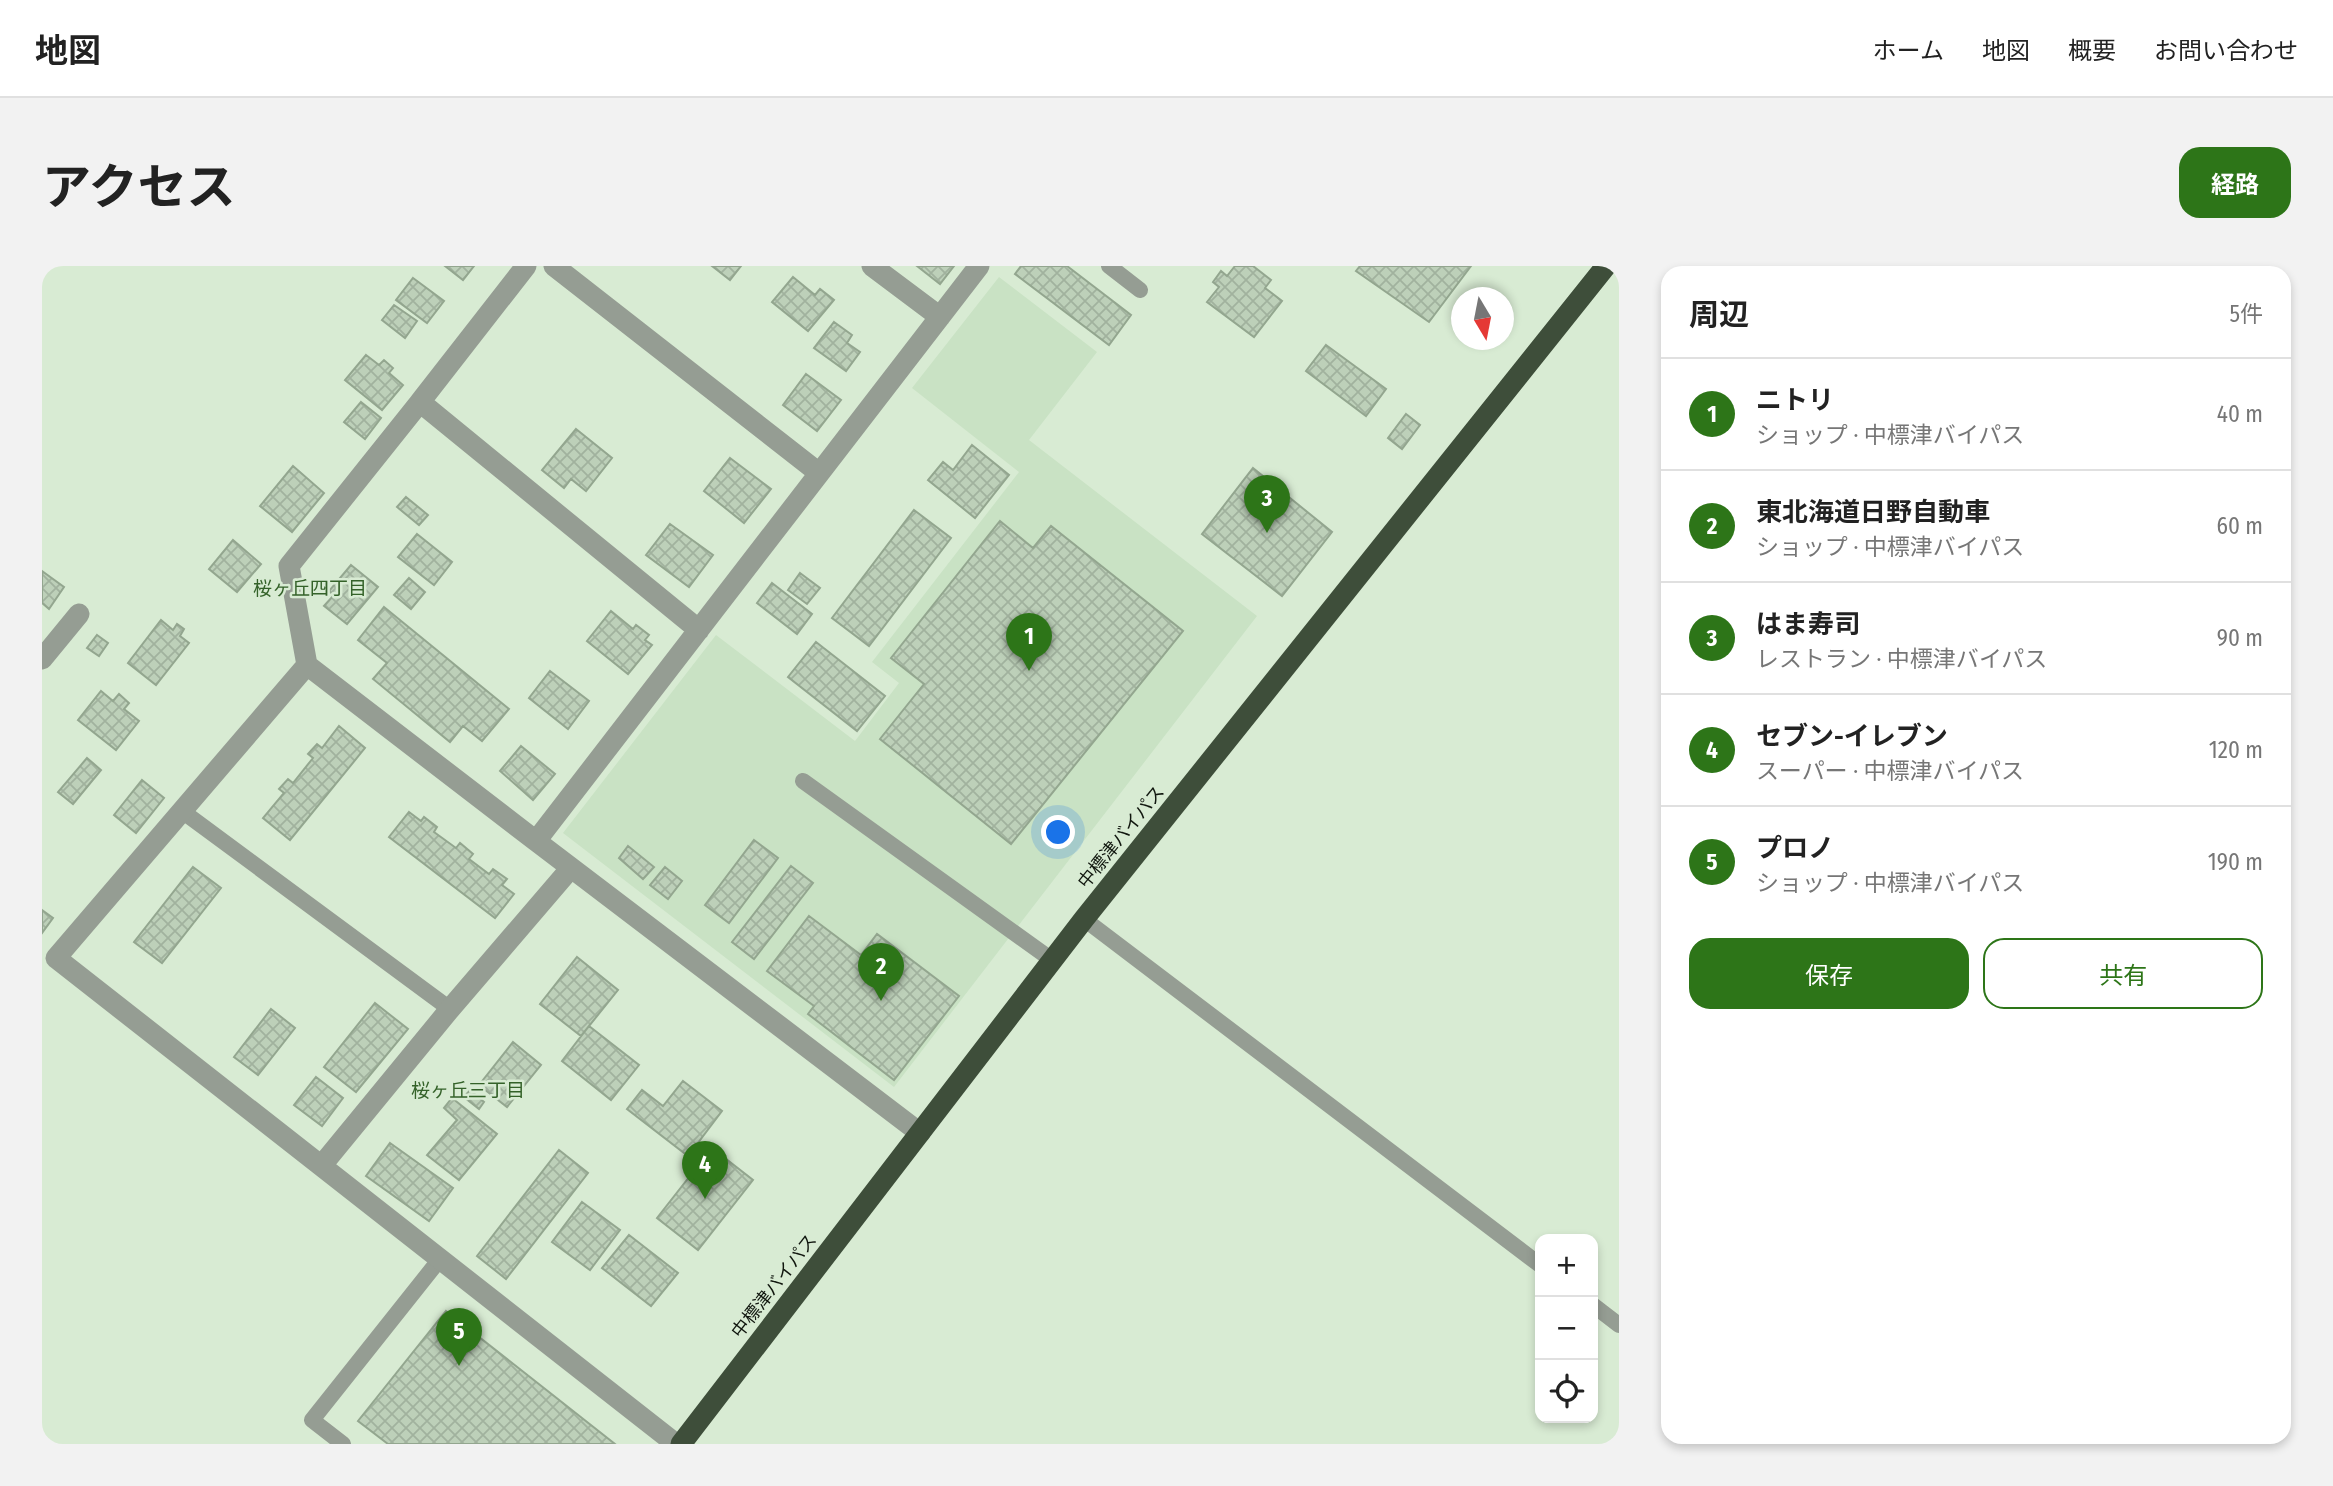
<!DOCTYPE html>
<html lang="ja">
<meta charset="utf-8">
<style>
body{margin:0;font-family:"Fira Sans Condensed","Noto Sans JP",sans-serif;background:#f2f2f2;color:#222}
.controls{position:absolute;right:21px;bottom:21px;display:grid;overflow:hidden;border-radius:14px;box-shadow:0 4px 10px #0003}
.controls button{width:63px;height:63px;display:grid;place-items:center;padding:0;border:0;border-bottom:2px solid #e0e0e0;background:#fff;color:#222;font:35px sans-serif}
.compass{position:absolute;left:1409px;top:21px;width:63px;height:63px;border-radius:50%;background:#fff;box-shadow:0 4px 10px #0003;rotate:170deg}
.you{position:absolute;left:1017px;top:567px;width:24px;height:24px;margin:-18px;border:5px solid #fff;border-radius:50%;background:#1a73e8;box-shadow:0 0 0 10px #1a73e833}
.badge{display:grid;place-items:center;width:46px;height:46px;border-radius:50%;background:#2d7518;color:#fff;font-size:23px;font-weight:700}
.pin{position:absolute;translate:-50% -58px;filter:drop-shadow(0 2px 4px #0008)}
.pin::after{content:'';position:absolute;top:37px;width:24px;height:21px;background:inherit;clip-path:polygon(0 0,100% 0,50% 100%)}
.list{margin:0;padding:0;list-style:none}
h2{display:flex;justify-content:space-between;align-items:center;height:91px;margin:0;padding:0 28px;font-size:30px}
h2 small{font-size:23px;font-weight:400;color:#767676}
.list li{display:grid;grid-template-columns:46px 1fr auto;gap:21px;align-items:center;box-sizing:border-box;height:112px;padding:0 28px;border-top:2px solid #e0e0e0}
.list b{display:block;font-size:26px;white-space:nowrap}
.list p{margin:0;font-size:23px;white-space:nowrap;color:#767676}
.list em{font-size:23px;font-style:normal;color:#767676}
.actions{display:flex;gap:14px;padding:21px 28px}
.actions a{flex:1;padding:16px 0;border:2px solid #2d7518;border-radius:21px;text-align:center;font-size:24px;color:#2d7518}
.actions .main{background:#2d7518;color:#fff}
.icon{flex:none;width:38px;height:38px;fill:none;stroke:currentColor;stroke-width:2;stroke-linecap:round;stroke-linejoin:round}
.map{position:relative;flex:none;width:1577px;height:1178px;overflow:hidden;border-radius:21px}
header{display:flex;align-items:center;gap:42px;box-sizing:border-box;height:98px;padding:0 35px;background:#fff;border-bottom:2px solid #e0e0e0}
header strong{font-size:33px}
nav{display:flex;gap:38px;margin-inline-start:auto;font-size:24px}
.intro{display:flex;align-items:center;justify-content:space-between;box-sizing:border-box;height:168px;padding:0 42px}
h1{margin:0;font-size:49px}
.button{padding:18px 32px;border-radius:21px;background:#2d7518;color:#fff;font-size:24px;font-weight:700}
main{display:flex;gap:42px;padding:0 42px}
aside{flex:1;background:#fff;border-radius:21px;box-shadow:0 4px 10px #0003}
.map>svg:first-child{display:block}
.built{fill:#c9e2c4}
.building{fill:url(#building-cross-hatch);stroke:#93a68f;stroke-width:2}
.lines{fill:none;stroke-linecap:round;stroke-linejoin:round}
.lane{stroke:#959d93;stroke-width:16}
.street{stroke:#959d93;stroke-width:21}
.highway{stroke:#3e4e3a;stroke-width:21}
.labels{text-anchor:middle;stroke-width:5;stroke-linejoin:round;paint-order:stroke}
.street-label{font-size:18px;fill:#10160e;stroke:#d8ebd3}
.neighbourhood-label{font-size:19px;fill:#346229;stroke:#d8ebd3}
</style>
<header>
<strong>地図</strong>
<nav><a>ホーム</a><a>地図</a><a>概要</a><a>お問い合わせ</a></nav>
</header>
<div class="intro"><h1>アクセス</h1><a class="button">経路</a></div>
<main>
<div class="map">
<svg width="1577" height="1178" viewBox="0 0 1577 1178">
<defs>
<pattern id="building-cross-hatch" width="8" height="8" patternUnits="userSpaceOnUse" patternTransform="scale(1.75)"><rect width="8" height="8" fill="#bdd0b9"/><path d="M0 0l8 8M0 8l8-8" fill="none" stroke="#a1b29e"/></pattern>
</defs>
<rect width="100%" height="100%" fill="#d8ebd3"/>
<!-- built -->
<path class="built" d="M957,11L1055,86L987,174L1215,350L852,821L521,567L674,369L813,475L857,417L830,396L977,206L870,122Z"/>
<!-- building -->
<path class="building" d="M403,0H432L421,14Z
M670,0H699L688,14Z
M875,0H912L898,18Z
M979,0H1025L1089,49L1067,79L973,8Z
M1193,0H1211L1229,14L1223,22L1240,35L1212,71L1165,36L1177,21L1171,16L1179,5L1185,10Z
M1318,0H1429L1387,56L1314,5Z
M751,11L773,29L778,23L792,34L766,65L730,36Z
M371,12L402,35L385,57L354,34Z
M352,39L375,55L363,72L340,54Z
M792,56L810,69L805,77L818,86L804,105L772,82Z
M1284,79L1344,123L1324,150L1264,105Z
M324,89L337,99L342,94L351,102L347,107L361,119L340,144L303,114Z
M764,108L799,134L775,165L741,139Z
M319,136L339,152L323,173L302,156Z
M1364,148L1378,159L1360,183L1346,172Z
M534,163L570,192L544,225L529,213L522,222L500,204Z
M930,179L967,209L933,252L886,214L901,196L911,204Z
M688,192L729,223L702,257L662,225Z
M251,200L282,227L250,266L218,240Z
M1211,202L1290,266L1240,330L1160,268Z
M364,231L386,249L377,259L355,241Z
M872,244L909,272L827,380L790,352Z
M958,255L991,282L1009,260L1141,365L969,578L838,473L882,418L849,392Z
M628,258L671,289L647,321L604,289Z
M375,268L410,296L392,319L356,291Z
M191,274L219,298L195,326L167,303Z
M309,299L336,321L305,358L282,340L292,329L287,325Z
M0,305L22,321L7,343L0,337Z
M758,307L778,322L765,338L746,324Z
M367,312L383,326L369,343L352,329Z
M730,317L770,348L755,368L715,337Z
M342,341L467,443L440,475L421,460L408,476L331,413L345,397L316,374Z
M569,345L591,363L594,359L607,369L603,374L610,379L586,408L545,375Z
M119,354L131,364L135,358L142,363L138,370L147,377L114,419L86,397Z
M55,369L66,377L57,390L45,382Z
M774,376L843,430L815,465L746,411Z
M508,405L547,435L526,463L487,432Z
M59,425L71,435L77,428L87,437L82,443L97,455L74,484L36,454Z
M297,460L323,482L248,574L221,552L242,527L237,523L246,513L251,517L271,492L266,488L275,478L280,482Z
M479,480L513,508L491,534L458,505Z
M45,492L59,504L31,538L16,526Z
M100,514L122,532L94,567L72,549Z
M367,546L379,555L382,551L395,561L392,566L414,582L418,577L431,588L427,593L447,608L451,603L465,613L460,619L472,628L453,652L347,571Z
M712,574L736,592L687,657L663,639Z
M586,580L612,601L601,613L577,592Z
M749,600L771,617L712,693L690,676Z
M151,601L179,622L120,697L92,676Z
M623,601L640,615L626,633L608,619Z
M0,644L11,652L0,667Z
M767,650L819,689L835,668L917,730L852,814L766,748L772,740L725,705Z
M535,691L576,724L539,770L498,738Z
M333,737L366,763L314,826L282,801Z
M229,743L253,762L216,809L192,791Z
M547,760L597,799L569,834L520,795Z
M471,776L499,799L465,841L437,819Z
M274,811L301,832L280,860L252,839Z
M641,815L680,845L646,890L585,843L600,824L621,840Z
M428,824L442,836L437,843L422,831Z
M410,832L455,868L417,914L385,889L415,854L402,842Z
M348,877L411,922L387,955L324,910Z
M670,882L711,914L656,984L615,952Z
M517,884L546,907L464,1013L435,990Z
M540,936L578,964L548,1004L510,976Z
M587,969L636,1007L609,1040L560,1002Z
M404,1045L573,1178H346L316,1155Z"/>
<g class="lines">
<!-- lane -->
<path class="lane" d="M1067,0L1098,24
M761,515L1010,694
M140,545L408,743
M1042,653L1498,999
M1551,1039L1577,1059
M301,1178L270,1154L398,993"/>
<!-- street -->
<path class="street" d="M484,0L378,136L657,364
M512,0L777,207
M830,0L898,51
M378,136L247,300L265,399L494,575L937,0
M0,393L37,348
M265,399L14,692L634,1178
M494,575L878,867
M280,899L408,743L528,603"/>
<!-- highway -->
<path class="highway" d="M639,1178L1042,653L1564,0"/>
</g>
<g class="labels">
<!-- street labels -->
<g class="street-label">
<text transform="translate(1079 571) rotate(-51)" y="6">中標津バイパス</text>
<text transform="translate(732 1020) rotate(-52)" y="6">中標津バイパス</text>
</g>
<!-- neighbourhood labels -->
<g class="neighbourhood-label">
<text x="268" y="329">桜ヶ丘四丁目</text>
<text x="426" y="831">桜ヶ丘三丁目</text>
</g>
</g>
</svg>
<div class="controls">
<button>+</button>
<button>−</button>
<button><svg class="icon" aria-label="locate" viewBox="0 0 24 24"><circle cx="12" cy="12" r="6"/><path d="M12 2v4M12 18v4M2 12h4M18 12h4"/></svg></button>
</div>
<svg class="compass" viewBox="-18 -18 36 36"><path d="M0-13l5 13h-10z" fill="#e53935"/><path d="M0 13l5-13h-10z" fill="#767676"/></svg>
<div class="you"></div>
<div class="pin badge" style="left:987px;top:405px">1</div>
<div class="pin badge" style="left:839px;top:735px">2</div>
<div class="pin badge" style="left:1225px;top:267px">3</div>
<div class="pin badge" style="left:663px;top:933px">4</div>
<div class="pin badge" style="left:417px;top:1100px">5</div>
</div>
<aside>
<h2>周辺<small>5件</small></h2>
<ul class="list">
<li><span class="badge">1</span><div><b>ニトリ</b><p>ショップ · 中標津バイパス</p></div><em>40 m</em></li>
<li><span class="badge">2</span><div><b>東北海道日野自動車</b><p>ショップ · 中標津バイパス</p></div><em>60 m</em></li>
<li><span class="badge">3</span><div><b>はま寿司</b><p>レストラン · 中標津バイパス</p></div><em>90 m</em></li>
<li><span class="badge">4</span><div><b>セブン-イレブン</b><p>スーパー · 中標津バイパス</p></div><em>120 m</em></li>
<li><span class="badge">5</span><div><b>プロノ</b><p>ショップ · 中標津バイパス</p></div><em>190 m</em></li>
</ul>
<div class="actions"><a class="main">保存</a><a>共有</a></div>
</aside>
</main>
